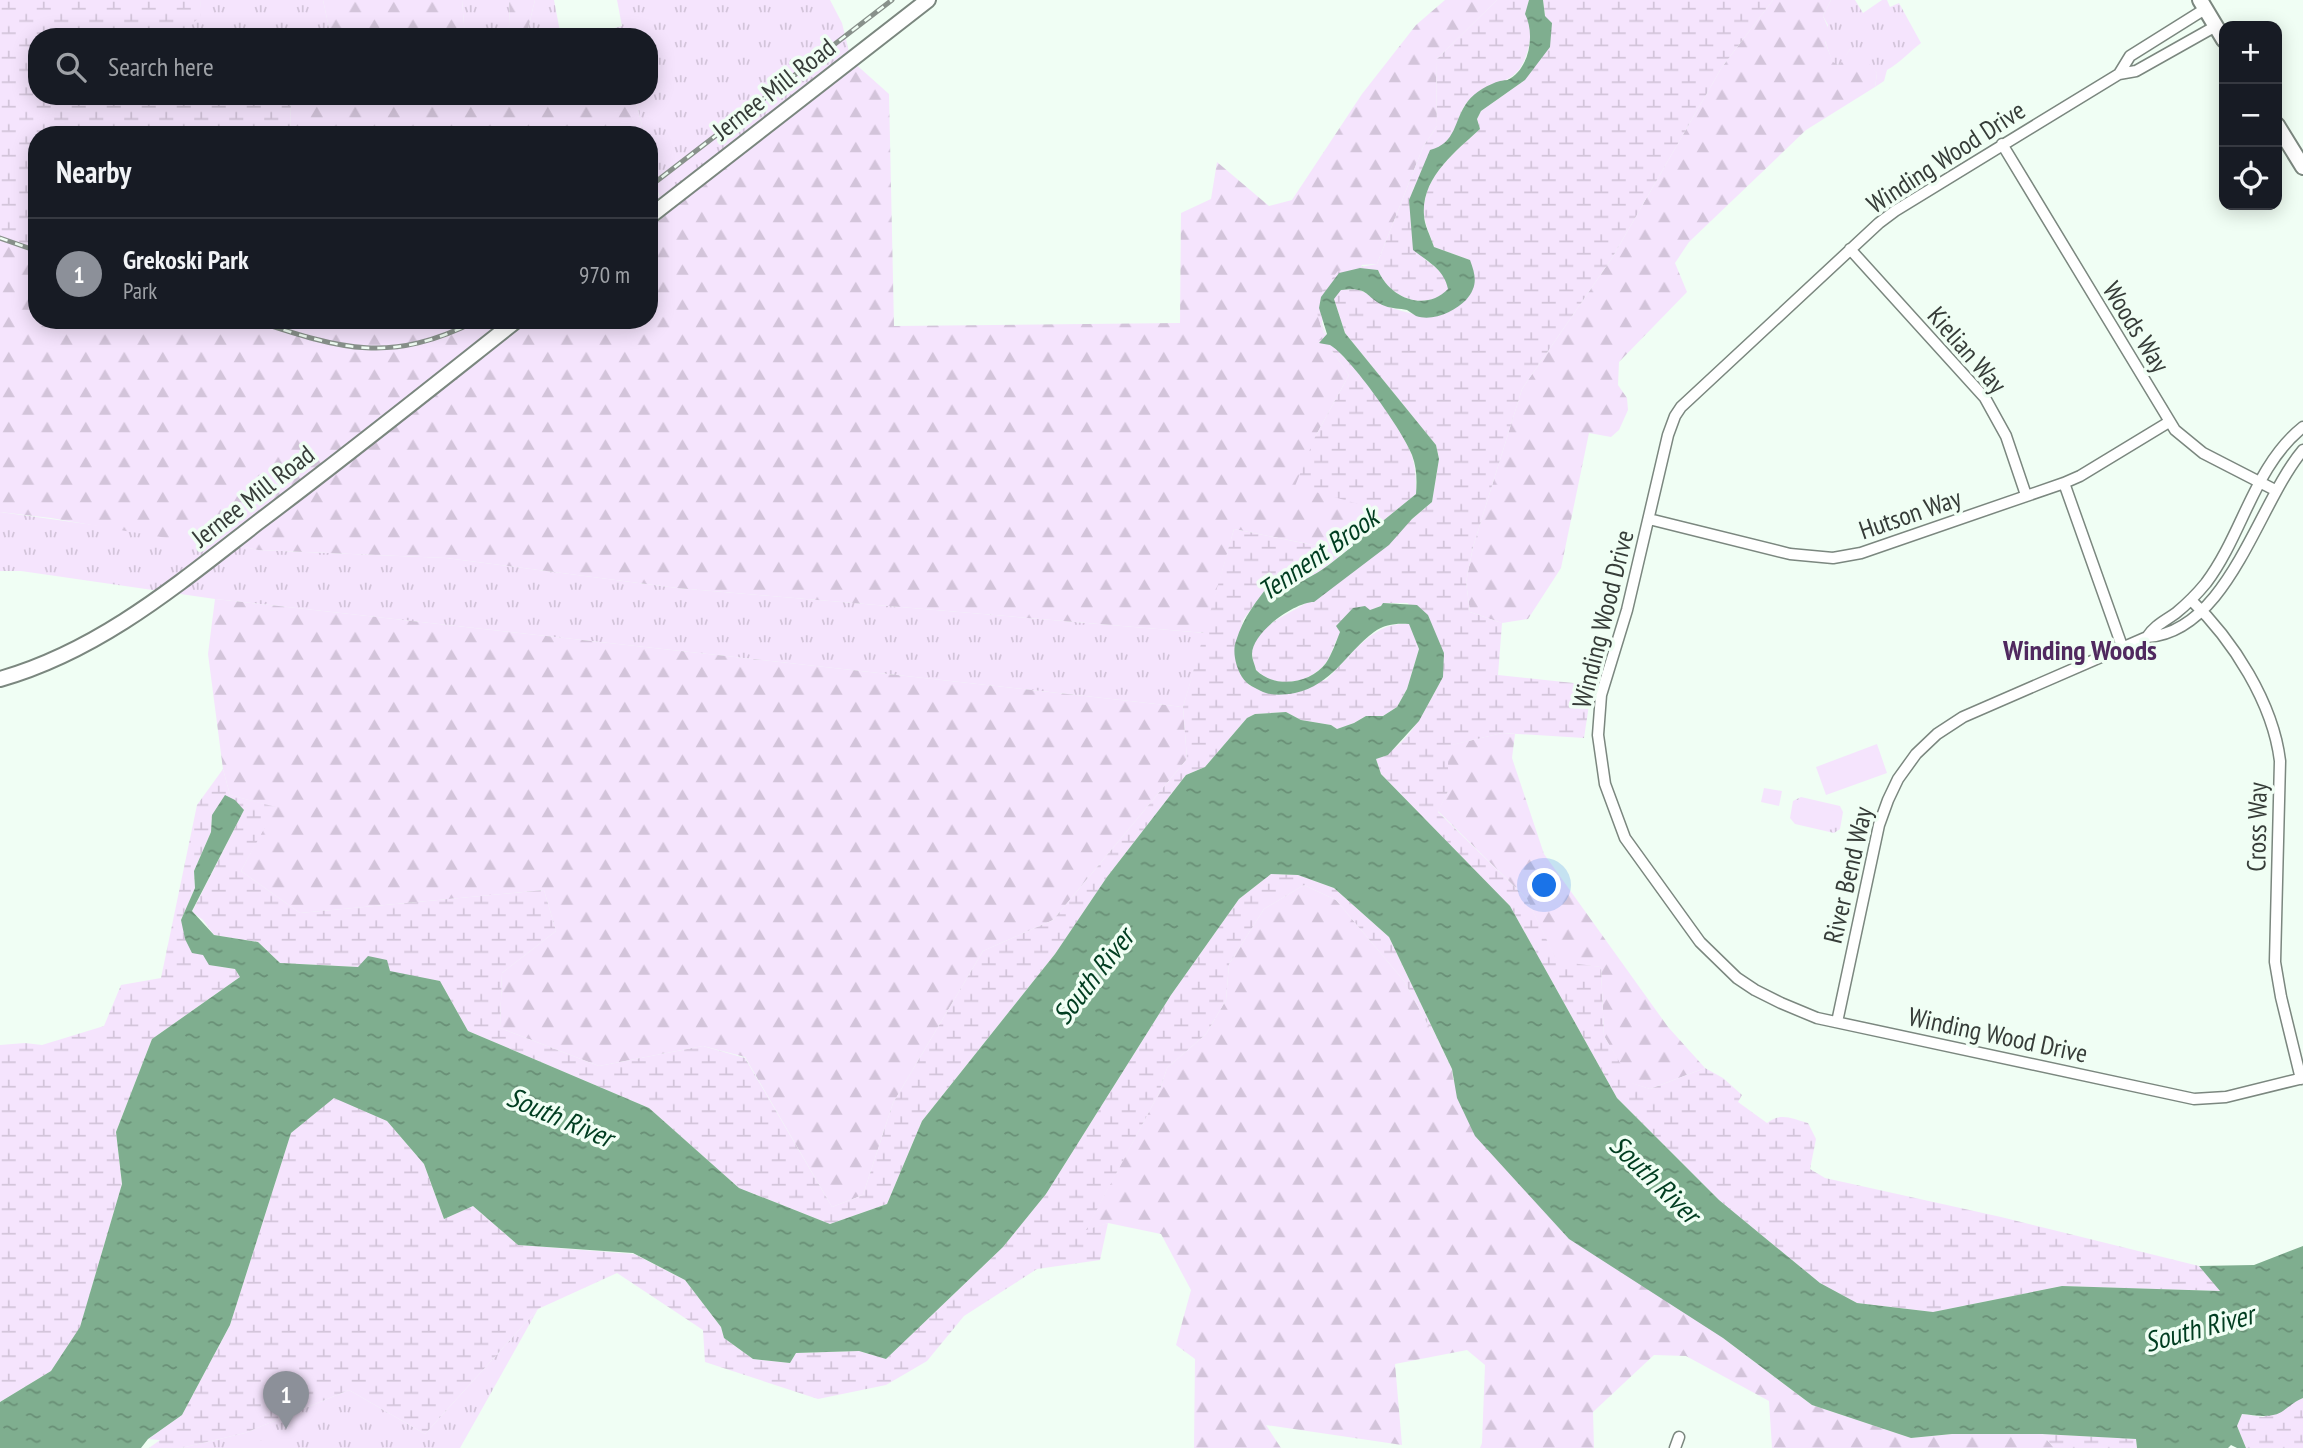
<!DOCTYPE html>
<meta charset="utf-8">
<style>
body{margin:0;font-family:"PT Sans Narrow",sans-serif;background:#20242c;color:#f1f3f6}
.controls{position:absolute;right:21px;top:21px;display:grid;overflow:hidden;border-radius:14px;box-shadow:0 4px 18px #0003}
.controls button{width:63px;height:63px;display:grid;place-items:center;padding:0;border:0;border-bottom:2px solid #363941;background:#171b24;color:#f1f3f6;font:35px sans-serif}
.you{position:absolute;left:1545px;top:886px;width:24px;height:24px;margin:-18px;border:5px solid #fff;border-radius:50%;background:#1a73e8;box-shadow:0 0 0 10px #1a73e833}
.badge{display:grid;place-items:center;width:46px;height:46px;border-radius:50%;background:#8c9099;color:#fff;font-size:23px;font-weight:700}
.pin{position:absolute;translate:-50% -58px;filter:drop-shadow(0 2px 4px #0008)}
.pin::after{content:'';position:absolute;top:37px;width:24px;height:21px;background:inherit;clip-path:polygon(0 0,100% 0,50% 100%)}
.list{margin:0;padding:0;list-style:none}
h2{display:flex;justify-content:space-between;align-items:center;height:91px;margin:0;padding:0 28px;font-size:30px}
h2 small{font-size:23px;font-weight:400;color:#9ea1a6}
.list li{display:grid;grid-template-columns:46px 1fr auto;gap:21px;align-items:center;box-sizing:border-box;height:112px;padding:0 28px;border-top:2px solid #363941}
.list b{display:block;font-size:26px;white-space:nowrap}
.list p{margin:0;font-size:23px;white-space:nowrap;color:#9ea1a6}
.list em{font-size:23px;font-style:normal;color:#9ea1a6}
.icon{flex:none;width:38px;height:38px;fill:none;stroke:currentColor;stroke-width:2;stroke-linecap:round;stroke-linejoin:round}
.map{position:relative;flex:none;width:2303px;height:1448px;overflow:hidden}
.search{position:absolute;background:#171b24;box-shadow:0 4px 18px #0003;left:28px;top:28px;width:630px;height:77px;display:flex;align-items:center;gap:18px;box-sizing:border-box;padding:0 24px;border-radius:28px;color:#9ea1a6;font-size:26px}
.panel{position:absolute;background:#171b24;box-shadow:0 4px 18px #0003;left:28px;top:126px;width:630px;height:203px;border-radius:28px}
.map>svg:first-child{display:block}
.grass{fill:url(#grass-tufts)}
.forest{fill:url(#forest-firs)}
.wetland{fill:url(#wetland-marsh)}
.garden{fill:#f5e4fd}
.water{fill:url(#water-ripples)}
.lines{fill:none;stroke-linecap:round;stroke-linejoin:round}
.street-casing{stroke:#7b877f;stroke-width:13}
.secondary-casing{stroke:#7b877f;stroke-width:18}
.street{stroke:#fff;stroke-width:10}
.secondary{stroke:#fff;stroke-width:14}
.rail-casing{stroke:#88918b;stroke-width:5}
.rail{stroke:#f0fef4;stroke-width:2.5;stroke-dasharray:8;stroke-linecap:butt}
.labels{text-anchor:middle;stroke-width:7;stroke-linejoin:round;paint-order:stroke}
.street-label{font-size:26px;fill:#363c38;stroke:#f0fef4}
.water-label{font-size:28px;font-style:italic;fill:#003d20;stroke:#f0fef4}
.neighbourhood-label{font-size:28px;font-weight:bold;fill:#50295f;stroke:#f0fef4}
</style>
<div class="map">
<svg width="2303" height="1448" viewBox="0 0 2303 1448">
<defs>
<pattern id="grass-tufts" width="24" height="20" patternUnits="userSpaceOnUse" patternTransform="scale(1.75)"><rect width="24" height="20" fill="#f5e4fd"/><path d="M3 7l-1-3M5 7V3M7 7l1-3M15 17l-1-3M17 17v-4M19 17l1-3" fill="none" stroke="#d3c4da"/></pattern>
<pattern id="forest-firs" width="22" height="20" patternUnits="userSpaceOnUse" patternTransform="scale(1.75)"><rect width="22" height="20" fill="#f5e4fd"/><path d="M5 1l3.5 6h-7zM16 11l3.5 6h-7z" fill="#d3c4da"/></pattern>
<pattern id="wetland-marsh" width="20" height="14" patternUnits="userSpaceOnUse" patternTransform="scale(1.75)"><rect width="20" height="14" fill="#f5e4fd"/><path d="M1 5h8M5 5V1M11 12h8M15 12V8" fill="none" stroke="#d3c4da"/></pattern>
<pattern id="water-ripples" width="26" height="14" patternUnits="userSpaceOnUse" patternTransform="scale(1.75)"><rect width="26" height="14" fill="#7fae8f"/><path d="M2 4q2-2 4 0t4 0M15 11q2-2 4 0t4 0" fill="none" stroke="#698f76"/></pattern>
</defs>
<rect width="100%" height="100%" fill="#f0fef4"/>
<!-- grass -->
<path class="grass" d="M201,0H323L331,37H184V31L199,17Z
M462,0H509L510,25L500,37H465Z
M535,0H554L561,37H526Z
M617,0H830L842,23L851,60L662,207L649,156V135H644L635,96H649V37H582L622,26Z
M1831,0H1855L1863,13L1882,0H1887L1890,7L1899,3L1921,43C1909,52 1900,63 1887,70L1884,81L1875,87L1877,73L1850,49L1842,63L1838,65L1833,63L1825,41L1828,25L1823,16Z
M0,512L231,544L258,550L446,558L677,588L1205,633L1183,707L215,599L21,571H0Z
M1764,788L1782,791L1779,806L1761,802Z
M1801,797L1840,806L1843,812L1840,829L1834,833L1795,824L1790,818L1793,801Z
M538,1309L460,1448H181L245,1433L349,1390L425,1434Z"/>
<!-- forest -->
<path class="forest" d="M323,0H462L465,37H331Z
M509,0H535L526,37H500L510,25Z
M1445,0H1497L1436,60L1437,126L1423,147L1377,264L1362,265L1320,324L1331,349L1349,375L1315,437L1369,506L1338,550L1234,529L1205,633L677,588L446,558L258,550L231,544L207,545L51,518L0,512V238L37,251V320H649V156L661,206L851,60L889,94L894,326L1180,323L1181,213L1211,199L1217,162L1269,206L1292,200L1362,94L1416,25Z
M1773,0H1831L1823,16L1830,32L1825,42L1833,62L1838,65L1841,63L1850,49L1857,50L1877,73L1875,87L1806,130L1689,242L1675,263L1687,292L1619,362L1618,385L1627,398L1628,410L1619,430L1611,437L1589,433L1561,568L1528,619L1502,623L1470,612L1466,582L1473,547L1522,389L1612,258L1722,67Z
M291,96H635L644,135H290Z
M215,599L1183,707L1187,759L1053,920L983,951L893,1103L863,1195L832,1207L745,1057L703,1046L599,1066L500,1028L502,973L556,931L544,890L300,913L241,871L275,807L230,795L223,769L208,654Z
M1502,733L1515,734L1512,758L1544,854L1668,1027L1705,1068L1650,1089L1631,1083L1604,1036L1601,967L1557,962L1527,899L1438,811L1448,791L1447,746Z
M1304,885L1336,900L1404,981L1452,1069L1453,1079L1723,1338L1812,1405L1911,1438L1952,1434H2042L2054,1448H1772L1769,1401L1686,1356L1654,1355L1593,1412L1594,1448H1480L1482,1443L1485,1365L1467,1350L1395,1364L1402,1445L1266,1425L1281,1448H1194L1195,1359L1176,1345L1191,1290L1161,1234L1108,1223L1085,1231L1159,1093L1167,1068L1206,1034L1226,1000L1229,964L1264,909Z"/>
<!-- wetland -->
<path class="wetland" d="M0,0H201L200,17L184,31V37H37V96H291L290,135H37V251L0,238Z
M1497,0H1529C1526,7 1529,13 1530,21C1532,35 1529,51 1523,63C1513,85 1487,82 1471,98C1461,107 1459,119 1454,131C1451,137 1445,143 1441,148C1432,162 1423,175 1413,189L1424,259C1437,267 1445,274 1449,289C1426,312 1390,299 1378,270L1321,297C1315,339 1342,351 1364,379C1377,396 1406,437 1412,456C1416,469 1416,481 1416,494L1373,529L1353,540V545C1330,563 1303,591 1271,582L1243,620L1236,661L1242,677L1250,686L1326,680C1350,657 1373,620 1410,624L1419,649L1407,689L1397,707L1383,716H1366L1354,723L1337,729L1331,725L1301,720L1286,712L1255,714L1247,718L1205,767L1186,775L1107,877L1055,954L922,1121L887,1204L830,1224L739,1188L649,1108L468,1031L440,981L358,967L280,963L258,942L214,935L203,920L192,912L244,810L212,815L211,832L194,871L195,888L181,920L210,965L235,969L240,977L152,1039L116,1132L122,1184L80,1328L51,1371L0,1402V1045L25,1043L42,1045L104,1026L121,985L161,978L197,805L223,769L230,795L276,807L241,871L300,913L544,890L556,931L502,973L500,1028L599,1066L703,1046L745,1058L832,1207L863,1195L893,1103L983,951L1053,920L1187,759L1183,707L1234,529L1337,550L1369,507L1295,486L1315,437L1349,375L1331,349L1316,343L1325,334C1309,304 1319,294 1338,271L1377,264L1423,147L1437,126L1436,60Z
M1543,0H1773L1722,67L1612,258L1522,389L1473,547L1466,582L1470,612L1502,623L1498,675L1592,685L1584,738L1502,733L1448,746V791L1438,812L1527,899L1557,961L1601,967L1604,1036L1632,1083L1650,1089L1705,1068L1723,1078L1742,1095L1738,1102L1767,1123C1781,1112 1792,1119 1808,1123L1816,1139L1810,1169L1825,1178L2001,1217L2199,1266L2221,1291L2062,1286L1933,1312L1857,1303L1820,1283L1719,1200L1617,1098L1510,906L1381,774L1376,759C1410,746 1426,707 1443,677L1408,603H1383L1381,606C1368,610 1347,622 1340,634C1334,643 1332,655 1325,664C1308,684 1275,689 1256,670C1253,661 1250,653 1254,644C1266,620 1289,615 1309,601C1352,572 1393,536 1432,502L1439,459L1436,445L1345,333L1334,299L1341,290C1364,287 1364,293 1382,304C1388,308 1423,317 1431,317L1470,260L1434,247C1431,237 1425,225 1424,215C1421,178 1456,151 1480,129L1477,119L1481,111L1525,80L1545,16Z
M1271,874L1298,875L1334,888L1389,937L1452,1069L1404,981L1336,900L1304,885L1264,909L1229,964L1226,1000L1206,1034L1167,1068L1159,1093L1086,1230L1108,1223L1100,1260L1037,1269L964,1316L927,1361L886,1385L818,1399L705,1362L703,1330L617,1273L538,1309L425,1434L349,1390L245,1433L181,1448H149L160,1440L148,1439L182,1415L230,1325L291,1133L334,1097L387,1121L424,1164L444,1219L473,1206L518,1245L634,1254L685,1280L721,1327L724,1338L753,1359L790,1363L796,1353L859,1351L886,1359L1003,1247L1046,1194L1171,995L1239,899Z
M2303,1398V1448H2246L2237,1426L2242,1414L2263,1417Z
M2042,1434L2136,1439L2137,1448H2054Z"/>
<!-- garden -->
<path class="garden" d="M1877,744L1887,773L1826,795L1816,767Z
M1802,803L1835,811L1832,826L1799,819Z
M258,1440C269,1441 282,1440 291,1448H240L247,1443Z"/>
<!-- water -->
<path class="water" d="M1529,0H1543L1545,16L1552,23L1550,47L1525,80L1481,111L1477,119L1480,129C1456,151 1421,178 1424,215C1424,225 1431,237 1434,247L1470,260C1476,276 1478,286 1466,300C1455,311 1433,322 1416,316C1413,314 1410,312 1407,310C1400,308 1392,309 1385,306C1364,297 1370,286 1341,290L1334,299L1345,333L1436,445L1439,459L1432,502L1412,519L1389,545L1314,602C1295,602 1252,632 1252,654C1252,659 1255,665 1256,670C1275,689 1310,684 1326,663C1332,654 1336,642 1340,632L1336,626L1353,608L1365,606L1370,610L1381,606L1383,603L1417,605L1428,615L1444,653L1443,677L1419,721L1388,755L1376,759L1381,774L1510,906L1617,1098L1719,1200L1820,1283L1857,1303L1933,1312L2062,1286L2220,1291L2199,1266L2254,1265L2303,1246V1398C2294,1402 2290,1406 2283,1411C2272,1419 2255,1415 2242,1414L2237,1426L2246,1448H2237L2231,1445L2228,1448H2137L2136,1439L2042,1434H1952L1911,1438L1812,1405L1723,1338L1569,1239L1475,1136L1457,1098L1452,1069L1389,937L1334,888L1298,875L1271,874L1239,899L1171,995L1046,1194L1003,1247L886,1359L859,1351L796,1353L790,1363L753,1359L724,1338L721,1327L685,1280L633,1253L518,1245L473,1206L444,1219L424,1164L387,1121L334,1098L291,1133L230,1325L182,1415L148,1439L141,1448H0V1402L51,1371L80,1327L122,1184L116,1132L152,1039L240,977L235,969L209,965L203,955L192,953L185,939L181,920L195,888L194,871L211,832L212,815L225,795L235,800L244,810L192,911L214,935L258,942L280,963L358,967L368,956L387,960L390,971L440,981L468,1031L649,1108L739,1188L830,1224L887,1204L922,1121L1055,954L1107,877L1186,775L1205,767L1247,718L1255,714L1286,712L1301,720L1331,725L1337,729L1354,723L1366,716H1383L1397,707L1407,689L1419,649L1409,624C1397,623 1385,624 1374,632C1346,653 1332,685 1295,693C1284,695 1273,696 1263,692C1255,688 1247,685 1242,677C1236,667 1232,652 1236,641C1244,616 1256,602 1271,582C1302,592 1330,563 1353,546L1352,540L1373,529L1416,494C1417,481 1417,468 1412,455C1405,434 1349,355 1330,345C1326,344 1322,344 1319,343L1327,334L1319,308L1321,297L1339,273L1360,268L1378,270C1390,299 1426,312 1448,289C1444,269 1428,262 1413,250L1409,200L1430,150C1457,143 1453,121 1468,101C1475,92 1489,84 1500,81C1508,79 1504,82 1511,78C1530,66 1535,33 1525,14Z"/>
<g class="lines">
<!-- street casing -->
<g class="street-casing">
<path id="street" d="M2205,9L2130,56L2119,74L2136,71L2216,26
M2119,74L1895,211L1879,223L1681,407L1675,416L1668,435L1627,610L1601,695L1598,735L1605,784L1625,838L1700,942L1737,978L1755,990L1781,1003L1817,1018L2194,1099L2226,1097L2303,1078
M2002,144L2175,430L2203,453L2275,490
M1850,249L1985,398L2006,436L2026,495
M2064,483L2123,649
M1649,519L1790,554L1833,558L1861,553L2064,483L2080,476L2169,422
M2191,600C2233,640 2273,703 2280,761L2275,962L2281,997L2301,1079
M2147,637C2155,625 2165,621 2176,613C2187,604 2197,594 2206,583C2243,534 2254,466 2303,427
M1837,1022L1879,825L1888,800L1898,779L1916,754L1937,734L1963,717L2147,637C2228,632 2258,503 2303,450
M1675,1448L1679,1437"/>
</g>
<!-- secondary casing -->
<g class="secondary-casing">
<path id="secondary" d="M2200,0L2224,40
M2277,125L2303,167
M649,217L928,0
M0,679C99,651 177,585 257,523C345,457 431,388 517,320"/>
</g>
<!-- street -->
<use href="#street" class="street"/>
<!-- secondary -->
<use href="#secondary" class="secondary"/>
<!-- rail casing -->
<g class="rail-casing">
<path id="rail" d="M649,187L892,0
M0,238L37,251
M253,320C342,349 389,365 478,320"/>
</g>
<!-- rail -->
<use href="#rail" class="rail"/>
</g>
<g class="labels">
<!-- street labels -->
<g class="street-label">
<text transform="translate(774 89) rotate(-38)" y="9">Jernee Mill Road</text>
<text transform="translate(1946 157) rotate(-33)" y="9">Winding Wood Drive</text>
<text transform="translate(2136 327) rotate(58)" y="9">Woods Way</text>
<text transform="translate(1967 350) rotate(49)" y="9">Kielian Way</text>
<text transform="translate(253 496) rotate(-38)" y="9">Jernee Mill Road</text>
<text transform="translate(1910 514) rotate(-19)" y="9">Hutson Way</text>
<text transform="translate(1603 619) rotate(-76)" y="9">Winding Wood Drive</text>
<text transform="translate(2257 827) rotate(-89)" y="9">Cross Way</text>
<text transform="translate(1848 875) rotate(-77)" y="9">River Bend Way</text>
<text transform="translate(1998 1035) rotate(12)" y="9">Winding Wood Drive</text>
</g>
<!-- water labels -->
<g class="water-label">
<text transform="translate(1318 554) rotate(-35)" y="10">Tennent Brook</text>
<text transform="translate(1093 976) rotate(-52)" y="10">South River</text>
<text transform="translate(560 1117) rotate(23)" y="10">South River</text>
<text transform="translate(1655 1179) rotate(44)" y="10">South River</text>
<text transform="translate(2199 1328) rotate(-15)" y="10">South River</text>
</g>
<!-- neighbourhood labels -->
<g class="neighbourhood-label">
<text x="2080" y="660">Winding Woods</text>
</g>
</g>
</svg>
<div class="controls">
<button>+</button>
<button>−</button>
<button><svg class="icon" aria-label="locate" viewBox="0 0 24 24"><circle cx="12" cy="12" r="6"/><path d="M12 2v4M12 18v4M2 12h4M18 12h4"/></svg></button>
</div>
<div class="you"></div>
<div class="pin badge" style="left:286px;top:1429px">1</div>
<div class="search"><svg class="icon" aria-label="search" viewBox="0 0 24 24"><circle cx="10" cy="10" r="6"/><path d="M15 15l6 6"/></svg>Search here</div>
<section class="panel">
<h2>Nearby<small></small></h2>
<ul class="list">
<li><span class="badge">1</span><div><b>Grekoski Park</b><p>Park</p></div><em>970 m</em></li>
</ul>
</section>
</div>
